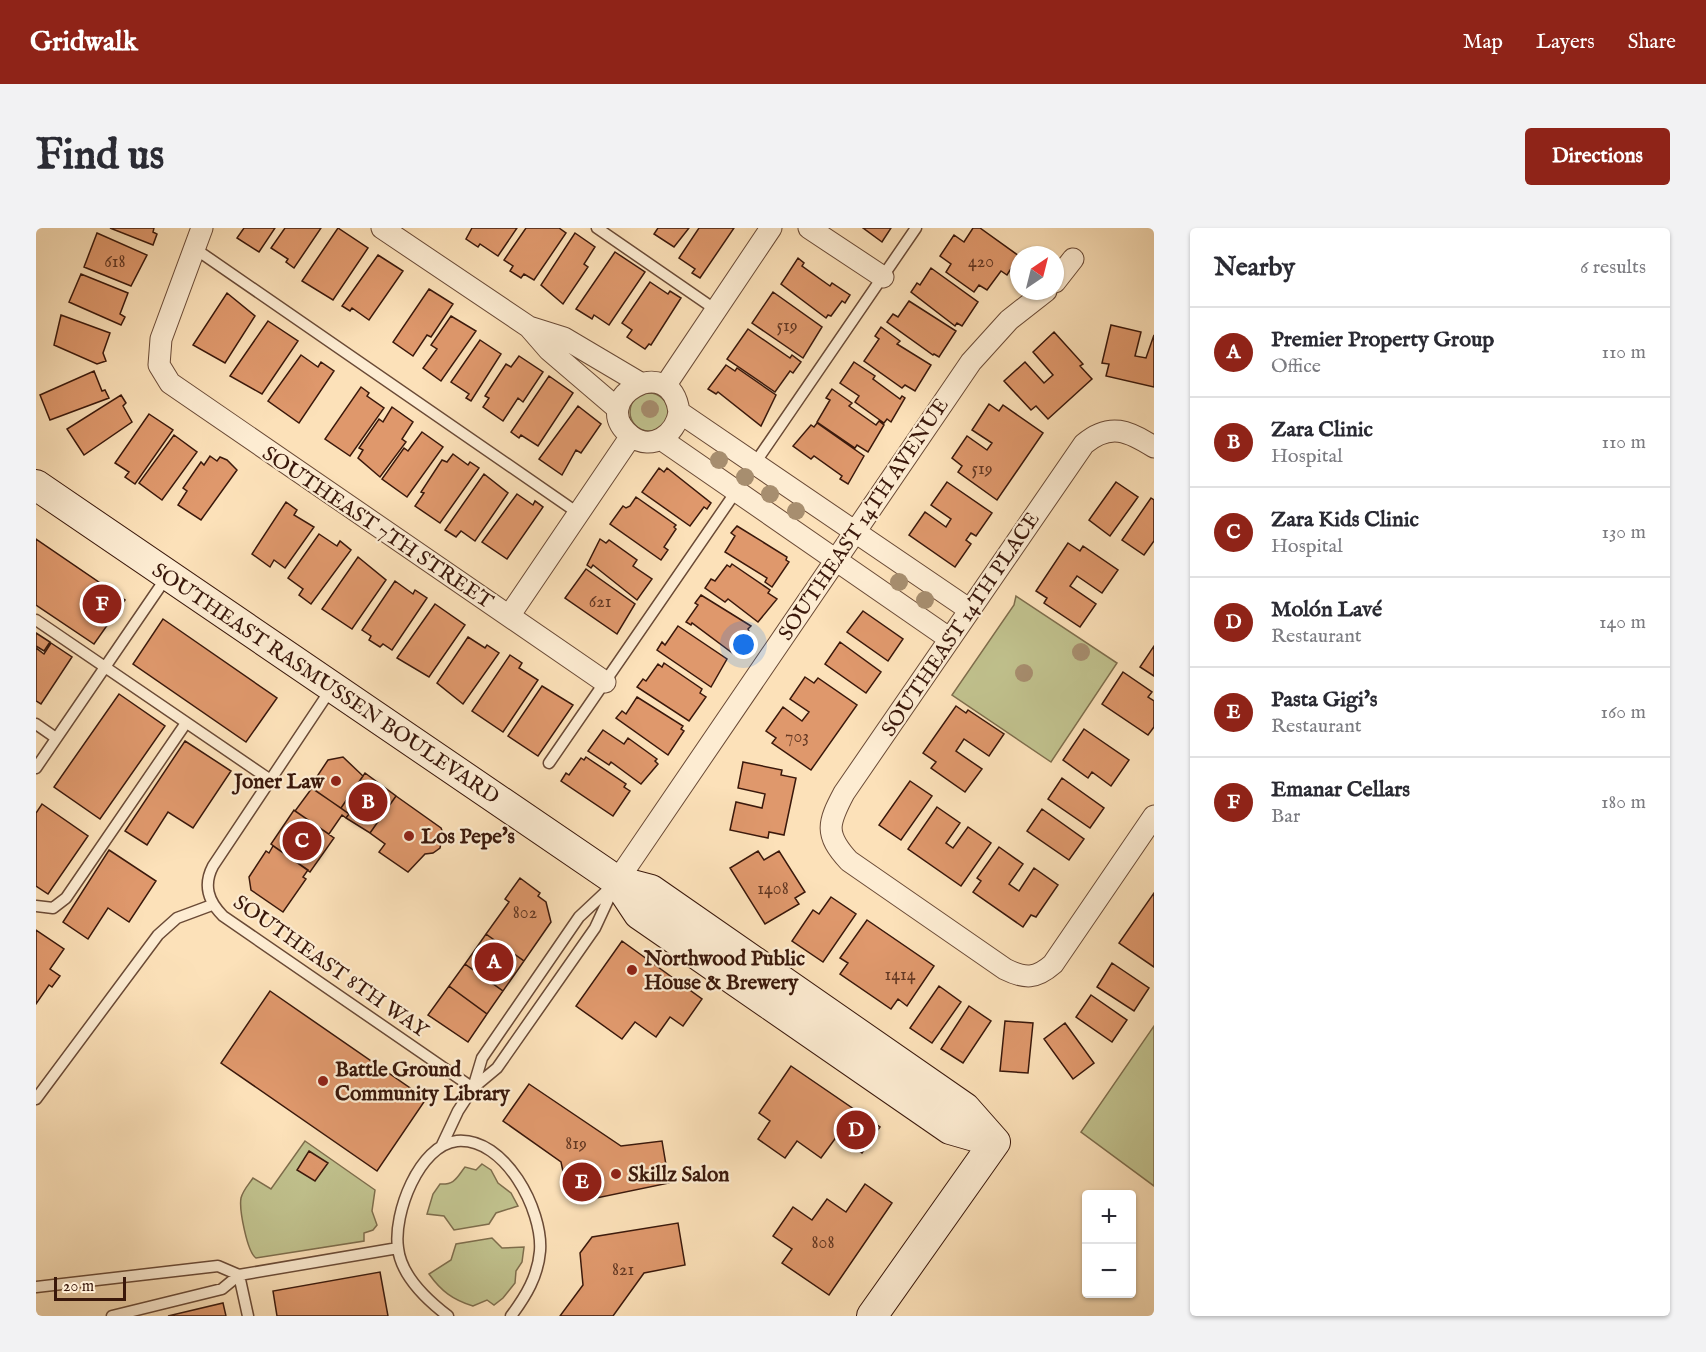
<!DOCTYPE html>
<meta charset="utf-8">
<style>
body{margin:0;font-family:"IM FELL English",serif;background:#f2f2f3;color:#2b2b33}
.controls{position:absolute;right:18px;bottom:18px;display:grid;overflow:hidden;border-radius:6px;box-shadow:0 2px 4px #0004}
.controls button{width:54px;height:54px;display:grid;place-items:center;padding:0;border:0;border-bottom:2px solid #e1e1e2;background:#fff;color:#2b2b33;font:30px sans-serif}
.compass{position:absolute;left:974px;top:18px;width:54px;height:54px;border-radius:50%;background:#fff;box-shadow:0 2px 4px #0004;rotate:35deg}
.scale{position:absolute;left:18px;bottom:15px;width:72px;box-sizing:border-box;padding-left:6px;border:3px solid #3a180b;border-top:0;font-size:16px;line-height:21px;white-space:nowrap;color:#3a180b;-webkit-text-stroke:4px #fdecd2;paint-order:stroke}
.you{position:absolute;left:708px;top:417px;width:21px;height:21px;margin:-15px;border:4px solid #fff;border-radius:50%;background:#1a73e8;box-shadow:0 0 0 9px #1a73e833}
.badge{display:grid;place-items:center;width:39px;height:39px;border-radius:50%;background:#8f2418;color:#fff;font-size:20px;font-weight:700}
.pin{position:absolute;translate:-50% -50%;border:3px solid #fff;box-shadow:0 2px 6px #0006}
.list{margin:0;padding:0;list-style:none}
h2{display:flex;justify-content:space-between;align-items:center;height:78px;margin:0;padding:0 24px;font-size:26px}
h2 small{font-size:20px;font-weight:400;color:#7c7c81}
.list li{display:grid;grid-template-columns:39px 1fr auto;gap:18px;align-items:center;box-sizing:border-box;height:90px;padding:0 24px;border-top:2px solid #e1e1e2}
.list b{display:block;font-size:22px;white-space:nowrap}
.list p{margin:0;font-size:20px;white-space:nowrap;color:#7c7c81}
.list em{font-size:20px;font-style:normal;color:#7c7c81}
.map{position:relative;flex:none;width:1118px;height:1088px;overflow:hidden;border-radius:6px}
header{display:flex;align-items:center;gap:36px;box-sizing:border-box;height:84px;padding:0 30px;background:#8f2418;color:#fff}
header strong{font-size:28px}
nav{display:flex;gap:33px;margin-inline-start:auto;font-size:21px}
.intro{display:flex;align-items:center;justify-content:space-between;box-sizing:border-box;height:144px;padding:0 36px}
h1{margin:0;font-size:42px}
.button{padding:15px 27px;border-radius:6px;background:#8f2418;color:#fff;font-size:21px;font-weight:700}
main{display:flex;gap:36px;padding:0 36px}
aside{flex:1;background:#fff;border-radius:6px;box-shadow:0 2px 4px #0004}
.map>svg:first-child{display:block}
.green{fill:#c1c28e;stroke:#7e6d4c;stroke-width:1.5}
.building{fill:#df986c;stroke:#3a180b;stroke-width:1.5}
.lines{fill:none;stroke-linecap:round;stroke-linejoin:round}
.lane-casing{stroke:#6a4a36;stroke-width:13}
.street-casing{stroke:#6a4a36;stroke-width:23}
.secondary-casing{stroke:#3a180b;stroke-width:32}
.lane{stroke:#fdecd2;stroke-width:10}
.street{stroke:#fdecd2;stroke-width:21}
.secondary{stroke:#fdecd2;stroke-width:30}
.tree{fill:#a78e6f}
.poi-dot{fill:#8f2418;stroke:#fdecd2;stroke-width:2}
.labels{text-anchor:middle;stroke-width:4.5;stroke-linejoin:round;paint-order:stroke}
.number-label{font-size:18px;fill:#633823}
.street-label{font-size:21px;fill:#3a180b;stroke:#fdecd2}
.poi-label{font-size:21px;font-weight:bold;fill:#3a180b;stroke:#fdecd2;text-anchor:start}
</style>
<header>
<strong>Gridwalk</strong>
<nav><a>Map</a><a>Layers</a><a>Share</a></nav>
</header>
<div class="intro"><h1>Find us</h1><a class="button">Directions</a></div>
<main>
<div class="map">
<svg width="1118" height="1088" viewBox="0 0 1118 1088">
<rect width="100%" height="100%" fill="#fce1b9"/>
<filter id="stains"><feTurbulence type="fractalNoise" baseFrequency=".00333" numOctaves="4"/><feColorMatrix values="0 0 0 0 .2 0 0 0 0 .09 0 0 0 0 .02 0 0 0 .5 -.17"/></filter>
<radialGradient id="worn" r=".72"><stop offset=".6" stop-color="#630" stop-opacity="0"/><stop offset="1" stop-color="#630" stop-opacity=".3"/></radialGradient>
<!-- green -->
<path class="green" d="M594 184a19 19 0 1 1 38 0a19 19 0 1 1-38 0Z
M980,368L1081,435L1015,534L916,467L978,377Z
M1118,798V958L1045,904Z
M269,913L339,962L336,983L341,997L337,1002L328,1005V1013L220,1030C211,1024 203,981 205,970C207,962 213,956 217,950L235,961Z
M446,936L455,942L462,955L475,965L482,978L460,985L453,996L418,1002L408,988L391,986L397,966L404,956C419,957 421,949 429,939L440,942Z
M456,1010L466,1020L488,1019L486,1034L480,1043L479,1055L467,1070L458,1077L451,1072L437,1078C417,1072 405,1063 393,1046L415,1032L420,1016Z"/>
<!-- building -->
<path class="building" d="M74,0H118L117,4L121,6L117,17Z
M208,0H239L223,24L201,10Z
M249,0H285L258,40L250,34L252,31L235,20Z
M302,0L332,20L297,72L266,53Z
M436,0H481L462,28L444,16L442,19L430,11Z
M490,0H523L530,5L498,52L488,46L485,50L474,43L477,38L468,32Z
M622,0H653L638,19L618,6Z
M663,0H698L664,50L656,45L659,41L643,30Z
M827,0H855L846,14Z
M937,0H944L983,28L971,47L965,43L951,62L943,57L938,64L910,44L915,36L904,28L918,7L928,14Z
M61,5L111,27L95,58L48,39Z
M539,5L559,19L548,36L552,39L527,76L505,57Z
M579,24L609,44L573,97L558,87L556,91L540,81Z
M342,27L367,43L333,92L316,80L314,83L306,78Z
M762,30L768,35L766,38L794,58L796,55L814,67L809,75L806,73L795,88L792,87L790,90L745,56Z
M895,40L942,74L926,98L921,95L919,98L875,64L881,55L884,57Z
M45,46L92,65L84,86L89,89L85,97L33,74Z
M614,54L632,66L634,63L645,70L615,117L613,116L609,121L591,109L596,102L586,95Z
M393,61L417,76L395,109L391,107L377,128L357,114Z
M737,64L786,99L767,130L716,95Z
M191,65L219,88L189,135L157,117Z
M873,73L920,103L903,129L898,126L897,127L851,94L857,86L862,89Z
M25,87L74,105L67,125L70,133L61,136L18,117Z
M415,88L440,103L405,153L387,140L401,121L395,117Z
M232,93L262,113L226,166L194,148Z
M1075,97L1105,104L1099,128L1110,130L1118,107V159L1070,148L1073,136L1066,135Z
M845,99L864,113L861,116L895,137L879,163L869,157L866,160L828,133L843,111L839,108Z
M712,101L754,130L756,127L765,134L757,145L754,143L739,164L691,131Z
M1018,104L1047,136L1044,138L1056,151L1012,191L1000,178L995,182L968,153L989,134L1008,155L1017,147L997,124Z
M444,112L465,126L435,173L430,170L433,166L415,154Z
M265,127L282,139L285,134L298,143L263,195L232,173Z
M483,128L507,144L487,174L482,170L467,193L447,179L453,170L449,168L470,136L475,139Z
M818,134L839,148L837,151L864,171L866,168L869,170L855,194L851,191L848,195L819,174L823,168L804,155Z
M690,137L699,143L701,140L740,167L725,198L682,164L680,166L672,161Z
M58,143L66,163L69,162L73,170L14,192L4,167Z
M513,148L537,165L502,218L485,207L483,210L475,204Z
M325,159L333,165L331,168L348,180L314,228L289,211Z
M796,161L816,175L813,178L840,197L843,193L848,197L832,224L821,217L819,220L781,194L794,172L790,170Z
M85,167L90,175L87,178L96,194L48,227L31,201Z
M953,176L963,183L967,177L1007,205L961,272L922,244L926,238L916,230L931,208L951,222L956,215L936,202Z
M542,178L565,196L545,225L540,222L526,247L503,231Z
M356,179L377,194L366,211L370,214L344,249L322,230L327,222L323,220L343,191L347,194Z
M113,186L137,202L99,256L89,249L93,244L79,235Z
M781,195L828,228L812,256L804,251L806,248L778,228L775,231L757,218L775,197L778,199Z
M386,204L407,219L371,269L346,251L368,220L372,223Z
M138,207L161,224L126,272L103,255Z
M417,226L432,237L434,234L443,240L404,295L379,278L388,265L385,264L406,232L411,234Z
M174,228L181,233L184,229L191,232L201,242L165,292L142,277L151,263L147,260L165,234L168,237Z
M623,240L628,244L631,240L675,275L671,281L668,279L654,298L606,264Z
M448,246L472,265L439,313L425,303L420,309L409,302Z
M911,254L956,285L940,308L935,305L930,312L935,316L919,339L873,307L889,284L910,299L915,291L895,277Z
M1080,254L1102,269L1074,308L1053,292Z
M481,266L497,277L499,273L507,279L471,331L446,314Z
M600,269L640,297L638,299L640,301L628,319L632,322L625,332L574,296L587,278L590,280L594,278Z
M1115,270L1118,272V313L1108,327L1086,312Z
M250,274L261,282L258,287L278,299L249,340L238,332L234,339L216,326Z
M701,298L751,329L750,332L753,334L736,359L729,354L731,350L689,324L699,308L695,305Z
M283,306L301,318L304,313L315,322L275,376L263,367L267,361L252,350Z
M0,311L89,372L58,416L0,377Z
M564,311L570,315L573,312L601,332L597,338L616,351L601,372L557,337L555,340L551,337Z
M1032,315L1044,323L1047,318L1082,342L1066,365L1041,348L1034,358L1060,376L1044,399L1008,375L1011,370L1000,363Z
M322,329L350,352L316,401L286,381Z
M696,336L734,362L732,365L741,371L722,394L692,371L689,374L669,360L675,351L679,353L691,337L694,339Z
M550,341L599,376L581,406L529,370Z
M359,353L377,366L379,362L391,370L356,422L347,416L344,419L333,412L335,408L326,402Z
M665,367L715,398L712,401L715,408L699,427L656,395L655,397L650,394L662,377L659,375Z
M399,376L429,397L393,449L361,430Z
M827,383L867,411L852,433L811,404Z
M127,391L241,470L210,514L97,436Z
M642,398L691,431L675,459L621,422L626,414L629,417Z
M0,405L14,414L8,423L0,418Z
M432,409L449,420L451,417L463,425L427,476L401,455Z
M804,414L845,444L830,465L789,436Z
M15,415L36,429L5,476L0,473V420L8,426Z
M1118,418V448L1104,439Z
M474,427L486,435L483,440L502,452L467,504L436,483Z
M628,435L666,461L664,465L670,469L653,493L601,459L607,451L610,453L622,436L626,439Z
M1087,444L1116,464L1112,469L1118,473V499L1112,507L1066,476Z
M769,449L778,455L782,450L821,477L775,542L736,515L740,510L730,503L747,479L766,493L773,484L754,471Z
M506,458L537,477L502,528L472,508Z
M83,466L129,498L64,591L18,559Z
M601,469L647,498L645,501L648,503L632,527L580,490L586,483L590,486Z
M920,478L930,485L932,482L968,506L953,528L928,511L920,523L946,541L929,564L895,540L900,534L887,525Z
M1048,501L1093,532L1075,558L1056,544L1052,550L1027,532Z
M567,502L588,516L592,510L621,531L619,533L622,536L605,556L575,534L573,537L552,523Z
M149,513L195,543L157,600L132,584L111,617L89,603Z
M307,529L327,548L305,580L274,559L292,532Z
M550,529L590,556L588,559L594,563L577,588L525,553L530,545L533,547L545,530L548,532Z
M707,534L746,542L745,547L760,550L748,607L733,604L732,610L694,602L700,574L726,580L729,566L702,560Z
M329,545L360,568L334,605L310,590L313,586L305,580Z
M1026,550L1068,580L1054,600L1012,571Z
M874,553L896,568L865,612L843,597Z
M276,560L313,586L310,590L306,587L293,606L259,583Z
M360,568L405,600L407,605L404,620L397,625L389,626L372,644L343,624L349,616L334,605Z
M6,576L52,608L12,666L0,658V585Z
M901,579L924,595L910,615L917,620L932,599L955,615L925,658L872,621Z
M1006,581L1048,611L1033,632L991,603Z
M258,582L298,610L274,644L235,616Z
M237,618L272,642L267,649L270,651L247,684L215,662L213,649L230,623L233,625Z
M963,619L987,636L973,656L983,663L998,640L1022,657L1000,689L995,687L987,699L937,664L945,653L941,650Z
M73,622L120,653L93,694L72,680L52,711L27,694Z
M722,623L728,632L743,623L769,664L759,670L763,676L729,696L694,640Z
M484,650L504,665L502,668L510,674L515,694L488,733L450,706L473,674L469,671Z
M1118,665V739L1083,715Z
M795,669L820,686L787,734L756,713L777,682L783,686Z
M831,692L898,738L871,778L862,771L855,781L804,746L812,735L804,730Z
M0,702L28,721L14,741L24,748L16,759L13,757L0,776Z
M450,706L488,733L467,763L429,736Z
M586,713L666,771L647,798L634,789L620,809L599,794L586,811L540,778Z
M1076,735L1113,760L1098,783L1061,759Z
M429,736L467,763L451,786L413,758Z
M413,758L451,786L432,814L392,787Z
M903,758L925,774L896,815L874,800Z
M234,763L390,871L341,943L185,835Z
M1055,767L1091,792L1076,814L1040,789Z
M933,778L955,793L927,835L905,821Z
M969,793L997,795L992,845L964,843Z
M1029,795L1058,835L1037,851L1008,811Z
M755,838L844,899L826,925L801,908L785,930L761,913L749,930L722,911L734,893L723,885Z
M493,856L585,918L626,913L633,955L546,973L531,962L525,934L467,893Z
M273,923L292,935L279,953L261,942Z
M829,956L856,975L793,1067L746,1035L756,1021L737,1008L757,979L776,992L791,971L810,984Z
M642,995L649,1037L608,1045L577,1088H524L547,1057L544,1025L556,1009Z
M344,1044L352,1088H241L237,1063Z
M187,1075L190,1088H132Z"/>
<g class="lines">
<!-- lane casing -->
<g class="lane-casing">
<path id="lane" d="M561,0L680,82
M158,20L542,285
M719,235L880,0
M0,392L233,551
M295,461L177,638C167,657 172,673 187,688L437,860
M0,496L20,510
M513,535L701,262
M0,540L132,347
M0,678L17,680L30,670L150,495
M437,860L446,830L543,689L576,658
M0,871L122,707L141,690L176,677
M406,917L422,883L437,860L461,840L559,700L579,657
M203,1047L212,1088
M0,1059L182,1038L203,1047
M76,1088L186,1061L203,1047L362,1020
M412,1088C391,1072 365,1048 362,1020C357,986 383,917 421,913C469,909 507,982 504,1023C502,1048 490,1068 475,1088"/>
</g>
<!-- street casing -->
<g class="street-casing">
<path id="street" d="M166,0L125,111L123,137L134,155L569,454
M346,0L493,99L513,122L582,181
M773,0L847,49
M1019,54L1037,31
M493,99L528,110L604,155
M629,158L735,0
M643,184C640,206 616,224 595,208C549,172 635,121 643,184L934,382
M625,211L914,411
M1118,219C1093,203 1074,194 1048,216L808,565C792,595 788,606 813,633L969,741C989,751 1000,751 1017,736L1118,588
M473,388L595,208
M581,653L935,134L973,92L1010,63"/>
</g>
<!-- secondary casing -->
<g class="secondary-casing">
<path id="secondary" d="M0,257L581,653L615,662L929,880L959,914
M581,653L603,686L914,901L959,914
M836,1088L959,914"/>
</g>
<!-- lane -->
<use href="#lane" class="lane"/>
<!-- street -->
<use href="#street" class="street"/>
<!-- secondary -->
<use href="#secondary" class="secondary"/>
</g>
<!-- trees -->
<g class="tree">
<circle cx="614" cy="181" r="9"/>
<circle cx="683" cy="232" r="9"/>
<circle cx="709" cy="249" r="9"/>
<circle cx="734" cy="266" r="9"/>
<circle cx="760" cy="283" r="9"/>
<circle cx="863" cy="354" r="9"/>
<circle cx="889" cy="372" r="9"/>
<circle cx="1045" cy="424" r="9"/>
<circle cx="988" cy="445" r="9"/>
</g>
<!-- markers -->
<g class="poi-dot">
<circle cx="300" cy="553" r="6"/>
<circle cx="373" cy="608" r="6"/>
<circle cx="596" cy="742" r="6"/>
<circle cx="287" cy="853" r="6"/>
<circle cx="580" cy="946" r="6"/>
</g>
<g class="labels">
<!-- number labels -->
<g class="number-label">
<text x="79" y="39">618</text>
<text x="945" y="39">420</text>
<text x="751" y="103">519</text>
<text x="946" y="246">519</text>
<text x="564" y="379">621</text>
<text x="761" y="514">703</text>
<text x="737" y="666">1408</text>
<text x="489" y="690">802</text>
<text x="864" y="752">1414</text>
<text x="540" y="921">819</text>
<text x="787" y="1020">808</text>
<text x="587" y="1047">821</text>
</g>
<!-- street labels -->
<g class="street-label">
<text transform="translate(827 291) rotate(-56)" y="7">SOUTHEAST 14TH AVENUE</text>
<text transform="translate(342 299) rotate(34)" y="7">SOUTHEAST 7TH STREET</text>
<text transform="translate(924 396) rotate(-56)" y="7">SOUTHEAST 14TH PLACE</text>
<text transform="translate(290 455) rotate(34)" y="7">SOUTHEAST RASMUSSEN BOULEVARD</text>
<text transform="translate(295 738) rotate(35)" y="7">SOUTHEAST 8TH WAY</text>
</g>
<!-- poi labels -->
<g class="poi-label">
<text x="288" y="560" text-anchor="end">Joner Law</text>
<text x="385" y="615">Los Pepe's</text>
<text x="608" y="737">Northwood Public<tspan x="608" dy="24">House &amp; Brewery</tspan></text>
<text x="299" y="848">Battle Ground<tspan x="299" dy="24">Community Library</tspan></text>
<text x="592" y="953">Skillz Salon</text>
</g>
</g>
<rect width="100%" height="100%" filter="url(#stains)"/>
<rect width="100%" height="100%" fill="url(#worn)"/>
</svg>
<div class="controls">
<button>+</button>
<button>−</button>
</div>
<svg class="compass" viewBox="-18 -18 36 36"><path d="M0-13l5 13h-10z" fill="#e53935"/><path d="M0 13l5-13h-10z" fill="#7c7c81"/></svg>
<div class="scale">20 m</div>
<div class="you"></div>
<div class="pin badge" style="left:458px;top:734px">A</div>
<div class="pin badge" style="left:332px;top:574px">B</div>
<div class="pin badge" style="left:266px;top:613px">C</div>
<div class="pin badge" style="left:820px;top:902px">D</div>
<div class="pin badge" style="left:546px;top:954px">E</div>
<div class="pin badge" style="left:66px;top:376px">F</div>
</div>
<aside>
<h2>Nearby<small>6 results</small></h2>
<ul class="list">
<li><span class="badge">A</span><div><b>Premier Property Group</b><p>Office</p></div><em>110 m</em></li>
<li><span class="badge">B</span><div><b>Zara Clinic</b><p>Hospital</p></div><em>110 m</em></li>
<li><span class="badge">C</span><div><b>Zara Kids Clinic</b><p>Hospital</p></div><em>130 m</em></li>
<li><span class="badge">D</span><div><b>Molón Lavé</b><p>Restaurant</p></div><em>140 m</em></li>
<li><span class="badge">E</span><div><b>Pasta Gigi's</b><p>Restaurant</p></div><em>160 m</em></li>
<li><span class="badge">F</span><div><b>Emanar Cellars</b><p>Bar</p></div><em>180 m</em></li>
</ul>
</aside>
</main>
